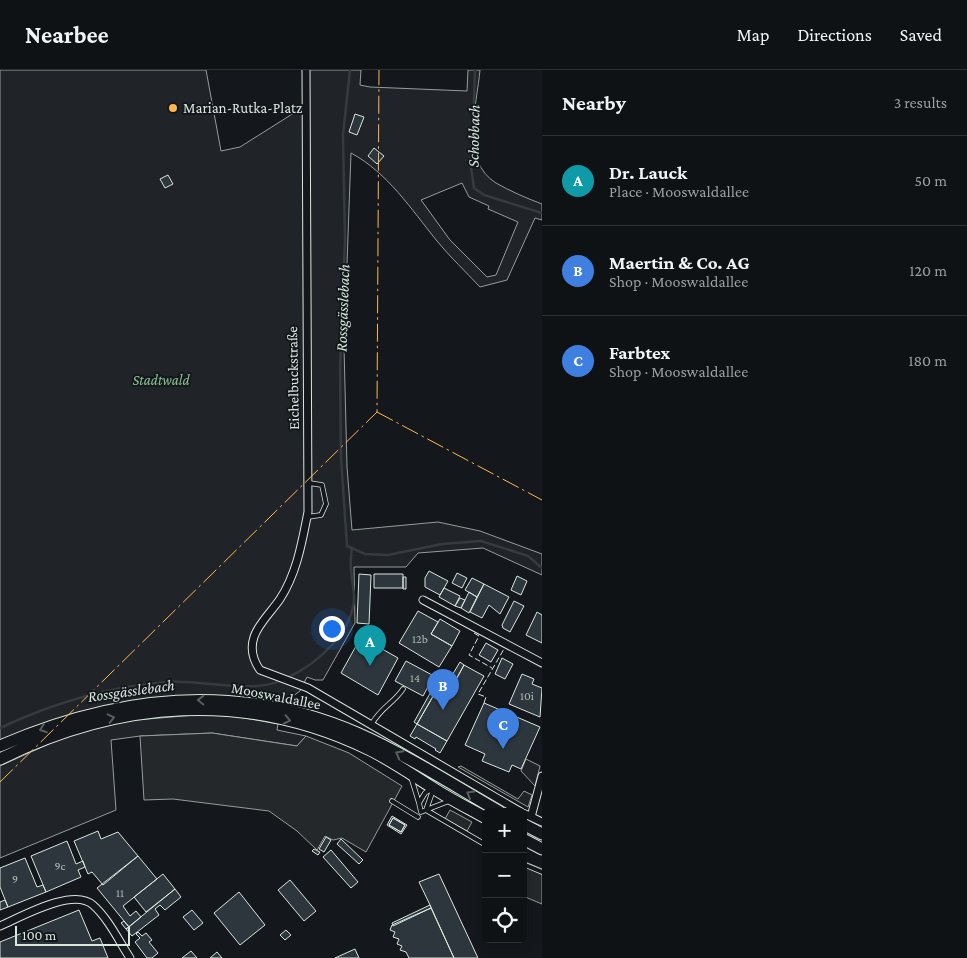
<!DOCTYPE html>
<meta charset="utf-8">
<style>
body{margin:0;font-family:"Crimson Pro",serif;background:#181b1e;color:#f1f3f6}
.controls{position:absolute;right:15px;bottom:15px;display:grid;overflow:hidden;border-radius:8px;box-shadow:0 2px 12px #0003}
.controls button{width:45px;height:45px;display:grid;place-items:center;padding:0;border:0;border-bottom:1px solid #2f3234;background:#0f1215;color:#f1f3f6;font:25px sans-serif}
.scale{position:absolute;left:15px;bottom:12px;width:115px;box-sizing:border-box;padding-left:5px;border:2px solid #d8e6dc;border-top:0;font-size:14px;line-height:18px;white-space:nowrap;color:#d8e6dc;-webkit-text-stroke:4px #14181c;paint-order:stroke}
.you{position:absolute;left:331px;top:558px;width:18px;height:18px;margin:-12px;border:4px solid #fff;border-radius:50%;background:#1a73e8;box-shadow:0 0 0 8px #1a73e833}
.badge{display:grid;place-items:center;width:32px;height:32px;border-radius:50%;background:#ffb74d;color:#fff;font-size:16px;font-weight:700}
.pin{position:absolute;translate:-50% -41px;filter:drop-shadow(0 1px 2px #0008)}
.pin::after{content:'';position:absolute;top:26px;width:18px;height:15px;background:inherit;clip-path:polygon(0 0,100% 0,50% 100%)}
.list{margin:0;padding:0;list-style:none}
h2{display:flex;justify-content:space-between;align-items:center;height:65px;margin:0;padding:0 20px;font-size:21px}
h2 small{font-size:16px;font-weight:400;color:#9b9ea0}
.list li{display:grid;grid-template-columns:32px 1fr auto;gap:15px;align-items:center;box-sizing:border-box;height:90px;padding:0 20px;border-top:1px solid #2f3234}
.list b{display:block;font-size:19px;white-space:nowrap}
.list p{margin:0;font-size:16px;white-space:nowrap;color:#9b9ea0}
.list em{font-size:16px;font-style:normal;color:#9b9ea0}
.icon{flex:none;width:28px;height:28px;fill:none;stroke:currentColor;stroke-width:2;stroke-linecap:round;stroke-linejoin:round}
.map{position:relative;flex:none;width:542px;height:888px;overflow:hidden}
header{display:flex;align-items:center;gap:30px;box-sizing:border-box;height:70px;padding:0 25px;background:#0f1215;border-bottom:1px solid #2f3234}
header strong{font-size:24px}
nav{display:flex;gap:28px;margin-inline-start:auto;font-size:18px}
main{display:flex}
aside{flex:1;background:#0f1215}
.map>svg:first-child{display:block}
.green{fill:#202428;stroke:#939e99;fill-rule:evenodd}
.parking{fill:#24282b;stroke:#939e99}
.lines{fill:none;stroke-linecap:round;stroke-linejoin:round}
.stream{stroke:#363b3e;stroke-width:2.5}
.building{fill:#2c363c;stroke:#d8e6dc;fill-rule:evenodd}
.service-casing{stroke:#d8e6dc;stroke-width:5.5}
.minor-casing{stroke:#d8e6dc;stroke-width:9}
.primary-casing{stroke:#d8e6dc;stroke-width:13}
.service{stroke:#14181c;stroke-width:4}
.minor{stroke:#14181c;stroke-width:7}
.primary{stroke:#14181c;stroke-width:11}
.fence{stroke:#d8e6dc;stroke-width:1;stroke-dasharray:6 2.5;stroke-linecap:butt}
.power{stroke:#ffb74d;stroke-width:1;stroke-dasharray:18 4 2.5 4;stroke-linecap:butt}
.oneway{stroke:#59605f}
.poi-dot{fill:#ffb74d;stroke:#14181c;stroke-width:2}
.labels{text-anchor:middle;stroke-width:4;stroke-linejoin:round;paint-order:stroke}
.number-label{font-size:12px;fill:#adbab4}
.poi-label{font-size:15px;fill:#d8e6dc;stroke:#14181c;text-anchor:start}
.street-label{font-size:15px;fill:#d8e6dc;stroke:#14181c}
.park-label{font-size:15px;font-style:italic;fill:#8ac095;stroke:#14181c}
.water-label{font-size:16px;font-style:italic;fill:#d8e6dc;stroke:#14181c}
</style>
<header>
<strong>Nearbee</strong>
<nav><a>Map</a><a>Directions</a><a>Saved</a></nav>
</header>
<main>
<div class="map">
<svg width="542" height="888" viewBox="0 0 542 888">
<rect width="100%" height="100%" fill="#14181c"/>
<!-- green -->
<path class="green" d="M0,0H206L221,81L240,77L305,36L306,0H361L360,15L370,17L467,21L468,0H480C477,34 460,91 496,113C510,121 526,128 542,134V150L535,148L507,210L480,217C466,202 450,187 437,171C411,139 388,103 351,83L344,277L347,397L352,460L438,452L480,461L542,484V505L483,478L418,483L406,497H354L355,553L323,610H315L307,607L300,621L286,631L284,636L246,629L0,673ZM462,113L469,127L489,136L488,139L518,152L496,205L487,207L450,170L421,130Z
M196,645L233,646L278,654L277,660L306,666L297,676L212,663L140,666L111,670L116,740L0,788V696L64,667L123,651Z
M526,689L540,696L535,716L521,701Z
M461,696L518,729L524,721L532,725L528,737L458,697Z"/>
<!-- parking -->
<path class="parking" d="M212,663L297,676L306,666L349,683L402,716L366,782L342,768L333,770L325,766L317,780L297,761L269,741L173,729L144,730L140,666Z
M450,740L472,752L467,761L445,749Z
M523,791L542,799V834L523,826Z"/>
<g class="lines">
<!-- stream -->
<path class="stream" d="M350,0L343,65L345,169L340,298L341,388L347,476L365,484L388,485L442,474L481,471L528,486L542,498
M475,0L473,64L470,91L474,118L484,125L542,143
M287,608C317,594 356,560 354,524C352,507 349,496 352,478
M0,658C53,633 111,616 169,612C203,610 254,624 282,610"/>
</g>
<!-- building -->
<path class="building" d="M355,44L364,47L357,65L349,62Z
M374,78L384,86L377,94L368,86Z
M168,105L173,114L165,118L160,109Z
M429,501L448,511L440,525L425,517V508Z
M457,503L467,508L462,518L452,513Z
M359,504L371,505L369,554L357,553Z
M374,504H403V518H374Z
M517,506L527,511L521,525L511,520Z
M403,507H406V519H403Z
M472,508L484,514L477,527L465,520Z
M484,514L509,527L500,544L489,535L482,548L470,542Z
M444,518L460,526L455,536L439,527Z
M469,522L477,527L469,543L461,538Z
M460,528L465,530L461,538L455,536Z
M514,531L524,536L510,562L503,558L502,555Z
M418,541L438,552L431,564L452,576L439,597L399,573Z
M537,542L542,545V573L526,565Z
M440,549L460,561L452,576L431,564Z
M361,567L398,588L378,625L341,603Z
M486,573L498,580L491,592L479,585Z
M502,588L513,594L505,609L495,604Z
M406,591L434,606L423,626L395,611Z
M460,592L464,595L453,615L443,609L417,654L414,652L442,602L451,607Z
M464,595L484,606L447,671L417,654L443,609L453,615Z
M522,604L534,609L532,614L542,618L540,647L509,634Z
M484,633L540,657L521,699L512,695L509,702L482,691L485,684L465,675Z
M417,654L447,671L440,683L435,680L436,679L416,667L415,669L410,666Z
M392,746L407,755L401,764L387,755ZM393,748L405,755L401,762L389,755Z
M393,748L405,755L401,762L389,755Z
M98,761L101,769L118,762L138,786L103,815L92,802L88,804L74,771Z
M326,767L331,770L324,782L319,779Z
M341,769L363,790L359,794L337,774Z
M67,771L76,794L83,791L85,797L78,800L81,807L46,822L31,786Z
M314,779L320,782L318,785L312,781Z
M331,780L358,812L351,818L323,787Z
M138,786L157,809L123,836L130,846L136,841L141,847L129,857L97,818Z
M25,788L37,817L43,815L46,822L8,837L0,817V798Z
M163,804L175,819L146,842L134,827Z
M439,804L478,888H454L430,835L419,812Z
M290,810L316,841L304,851L278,820Z
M175,819L181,827L165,840L160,835L155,839L159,845L132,866L126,859Z
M239,822L265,855L240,875L214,843Z
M5,830L8,837L0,840V832Z
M430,835L431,838L393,856L392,853Z
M431,838L454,888H409L406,882L400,880L402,876L397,874L399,869L393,867L395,862L390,860L392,855Z
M79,840L92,871L100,868L108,888H0V872Z
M192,840L203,853L194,860L183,847Z
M124,851L129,857L126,859L121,853Z
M286,860L291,865L285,870L280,865Z
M138,862L142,866L146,863L152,870L149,872L158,883L152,888H147L135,872L140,868L136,864Z
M355,879L359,888H335Z
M191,881L197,888H182Z
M217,882L222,888H210Z"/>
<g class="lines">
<!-- service casing -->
<g class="service-casing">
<path id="service" d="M307,447L321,445L326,434L322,415L309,413
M371,655C382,636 393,634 403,619
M411,707L419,733
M431,719L425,723L419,733L421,742L449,731
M392,731L418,747
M426,740L486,775
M426,740L433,720
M523,794L542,802"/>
</g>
<!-- minor casing -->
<g class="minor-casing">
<path id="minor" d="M306,0L308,442C302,472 297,503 280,529C272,541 258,554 254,567C250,579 253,590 260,600L308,618L521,742
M423,530L542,593
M523,743L542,752
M531,747L542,706
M0,856C21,847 73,817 93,835C108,848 119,871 130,888"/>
</g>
<!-- primary casing -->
<g class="primary-casing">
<path id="primary" d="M0,676C117,625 237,611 357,663C407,685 453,715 500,742
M0,689C119,630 246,620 368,679C391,690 412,705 433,718C450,729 468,738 486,748
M523,754L542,764
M523,769L542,779"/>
</g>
<!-- service -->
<use href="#service" class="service"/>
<!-- minor -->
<use href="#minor" class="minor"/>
<!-- primary -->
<use href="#primary" class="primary"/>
<!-- fence -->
<path class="fence" d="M474,563L479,566L469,585L492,598
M484,633L486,627L478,624L504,579"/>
<!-- power -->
<path class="power" d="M377,342L542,430
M0,712L377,342L379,0"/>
</g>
<!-- one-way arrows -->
<defs><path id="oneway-chevron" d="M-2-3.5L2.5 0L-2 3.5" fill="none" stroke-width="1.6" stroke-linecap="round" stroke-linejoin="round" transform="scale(1.25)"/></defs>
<g class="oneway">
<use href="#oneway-chevron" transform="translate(201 630) rotate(-179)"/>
<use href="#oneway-chevron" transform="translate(111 648) rotate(-13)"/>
<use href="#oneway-chevron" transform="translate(287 650) rotate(13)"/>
<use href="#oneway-chevron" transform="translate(43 659) rotate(160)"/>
<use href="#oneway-chevron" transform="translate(399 684) rotate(-152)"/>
<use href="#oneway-chevron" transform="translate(470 724) rotate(-150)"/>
</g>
<!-- markers -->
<circle class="poi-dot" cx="173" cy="38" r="5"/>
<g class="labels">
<!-- number labels -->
<g class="number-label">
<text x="420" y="573">12b</text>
<text x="415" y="612">14</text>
<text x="527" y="630">10i</text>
<text x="60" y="800">9c</text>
<text x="15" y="813">9</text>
<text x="120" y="827">11</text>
</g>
<!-- poi labels -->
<g class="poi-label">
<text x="183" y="43">Marian-Rutka-Platz</text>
</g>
<!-- street labels -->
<g class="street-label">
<text transform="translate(293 308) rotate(-91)" y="5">Eichelbuckstraße</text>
<text transform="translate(276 626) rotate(11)" y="5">Mooswaldallee</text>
</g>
<!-- park labels -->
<g class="park-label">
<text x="161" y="315">Stadtwald</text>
</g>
<!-- water labels -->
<g class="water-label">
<text transform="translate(473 66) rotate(-89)" y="6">Schobbach</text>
<text transform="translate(342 238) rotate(-88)" y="6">Rossgässlebach</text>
<text transform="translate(131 620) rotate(-8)" y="6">Rossgässlebach</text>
</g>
</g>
</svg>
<div class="controls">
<button>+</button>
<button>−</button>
<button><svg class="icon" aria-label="locate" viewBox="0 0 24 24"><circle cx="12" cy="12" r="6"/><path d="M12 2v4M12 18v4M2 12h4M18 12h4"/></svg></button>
</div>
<div class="scale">100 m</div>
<div class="you"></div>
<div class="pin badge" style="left:370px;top:596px;background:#0f9aa8">A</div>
<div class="pin badge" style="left:443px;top:640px;background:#3f7fe0">B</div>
<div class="pin badge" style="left:503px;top:679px;background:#3f7fe0">C</div>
</div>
<aside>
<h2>Nearby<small>3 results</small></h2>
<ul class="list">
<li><span class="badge" style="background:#0f9aa8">A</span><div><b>Dr. Lauck</b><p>Place · Mooswaldallee</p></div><em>50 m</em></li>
<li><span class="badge" style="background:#3f7fe0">B</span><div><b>Maertin &amp; Co. AG</b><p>Shop · Mooswaldallee</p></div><em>120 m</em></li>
<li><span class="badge" style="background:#3f7fe0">C</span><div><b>Farbtex</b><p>Shop · Mooswaldallee</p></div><em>180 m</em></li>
</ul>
</aside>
</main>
